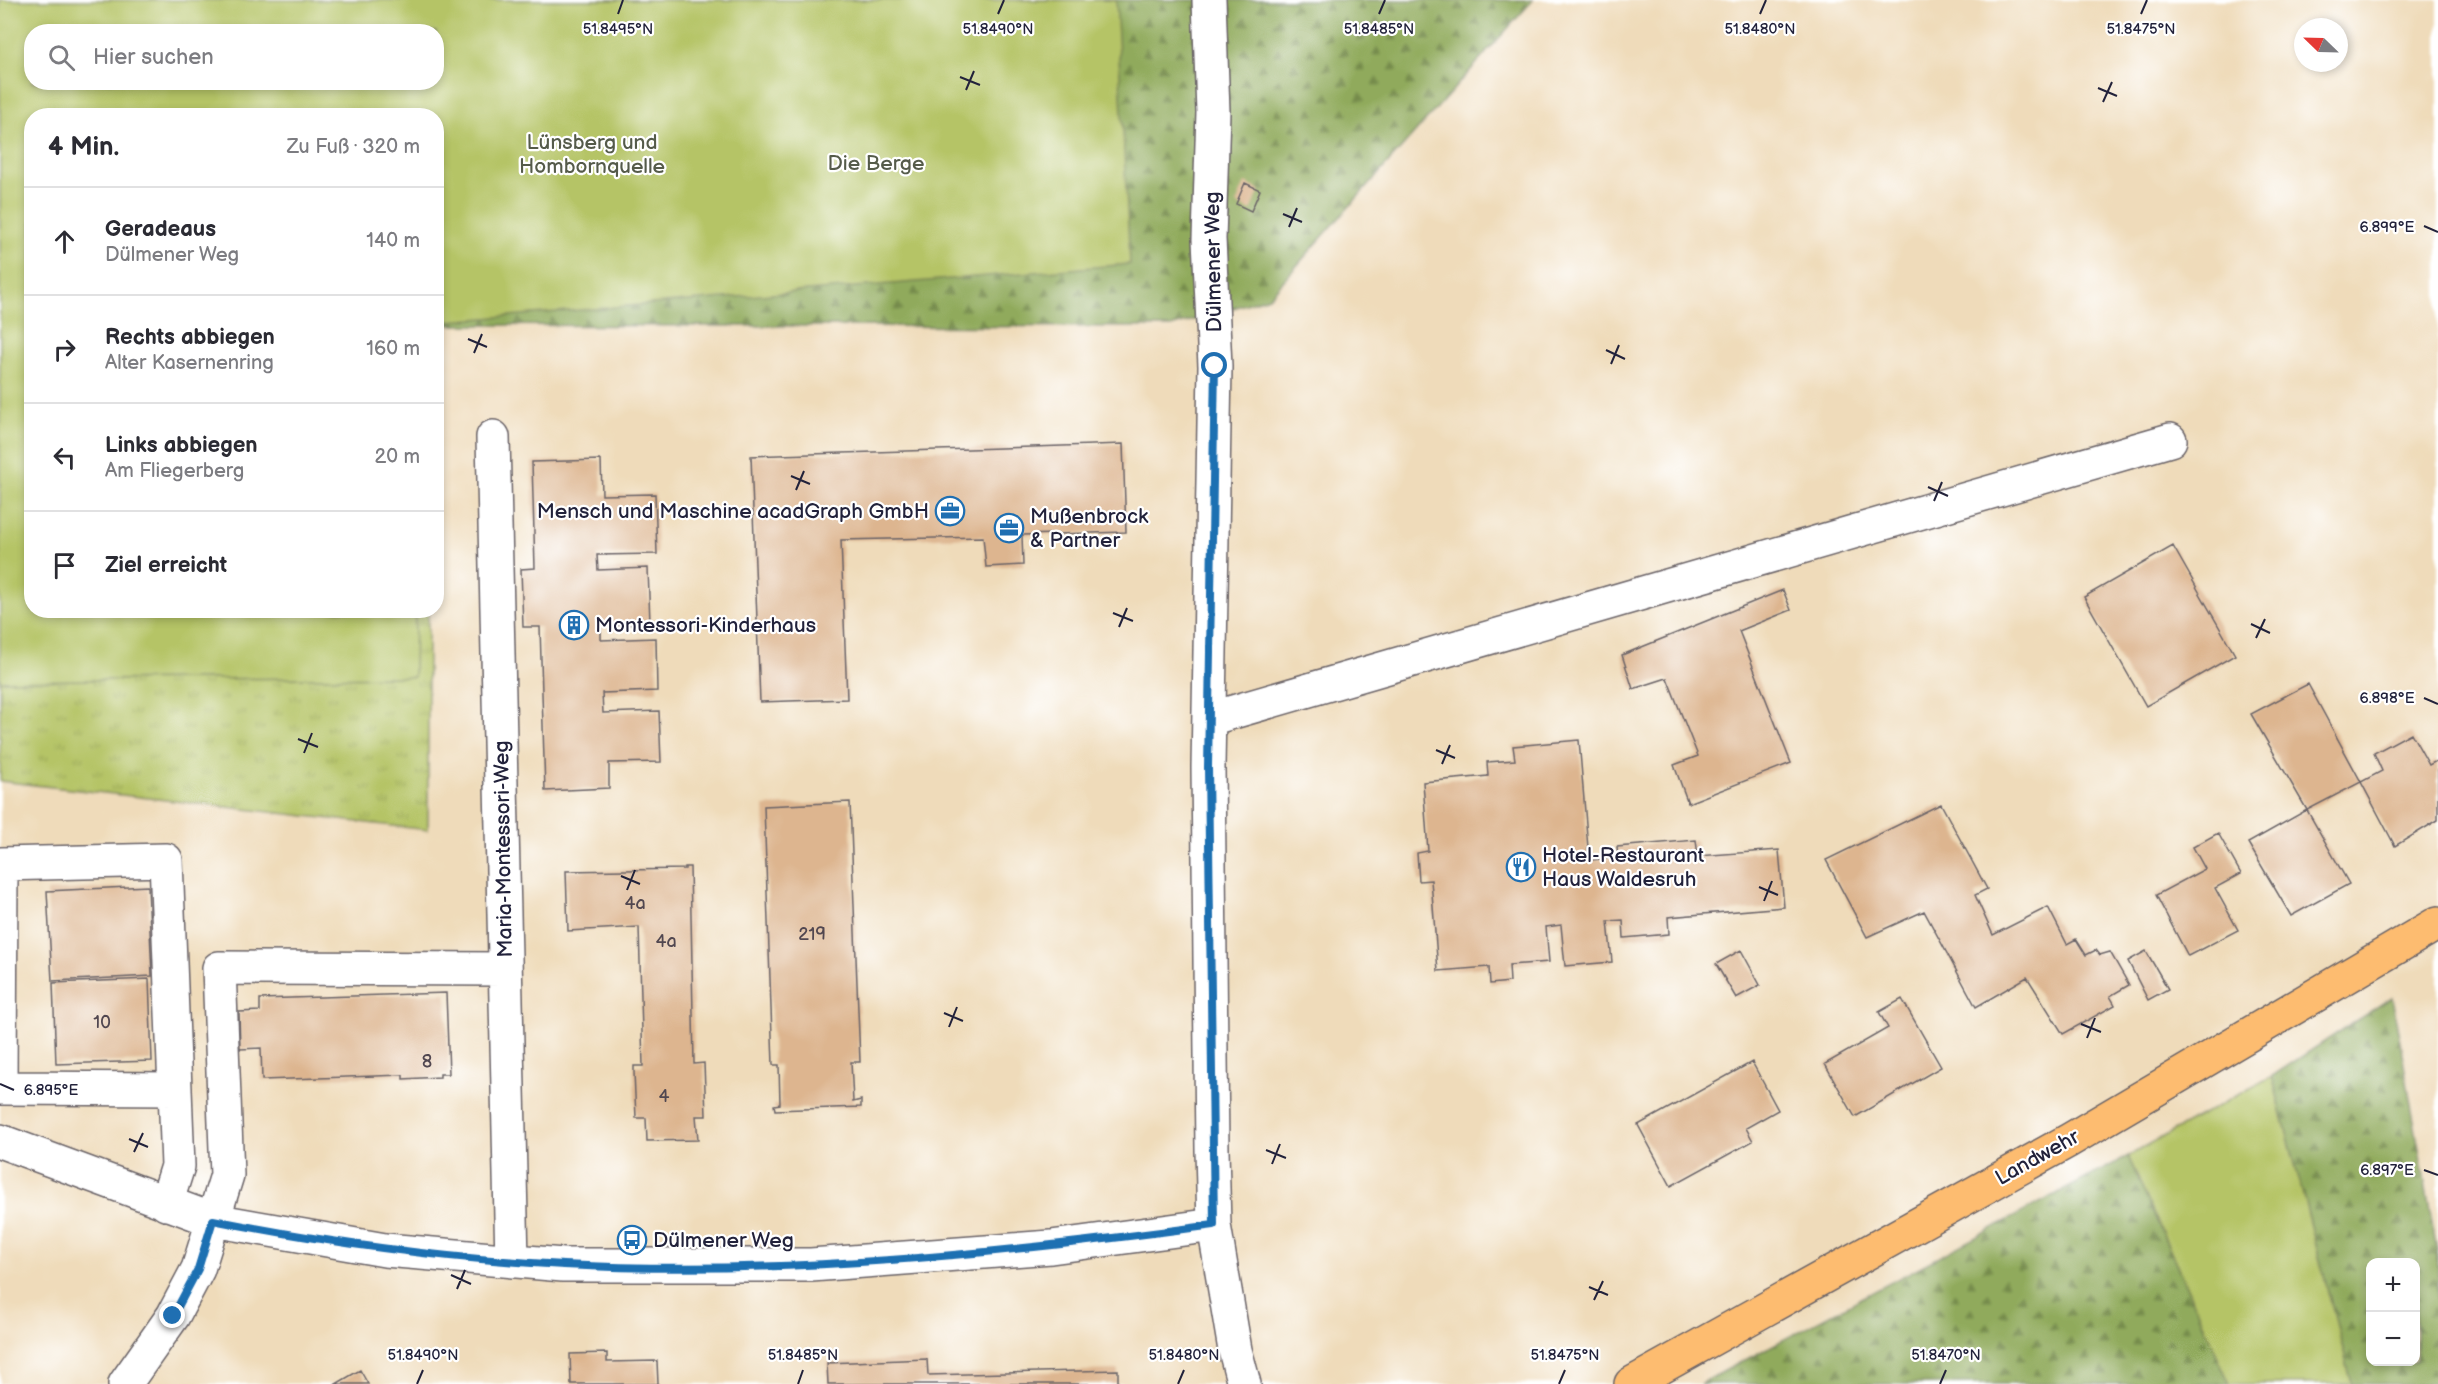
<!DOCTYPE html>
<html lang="de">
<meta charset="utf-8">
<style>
body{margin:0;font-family:"Balsamiq Sans",sans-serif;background:#f2f2f3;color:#2b2b33}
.controls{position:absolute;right:18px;bottom:18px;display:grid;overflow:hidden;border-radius:12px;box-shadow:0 3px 9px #0003}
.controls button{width:54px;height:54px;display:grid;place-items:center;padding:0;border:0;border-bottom:2px solid #e1e1e2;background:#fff;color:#2b2b33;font:30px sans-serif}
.compass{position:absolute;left:2294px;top:18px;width:54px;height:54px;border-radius:50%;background:#fff;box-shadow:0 3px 9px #0003;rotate:293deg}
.stop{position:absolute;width:18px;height:18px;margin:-14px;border:4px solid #1f6fb2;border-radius:50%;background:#fff}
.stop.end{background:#1f6fb2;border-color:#fff;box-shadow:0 2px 6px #0008}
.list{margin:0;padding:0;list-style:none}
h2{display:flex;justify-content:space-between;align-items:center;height:78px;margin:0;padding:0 24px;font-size:26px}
h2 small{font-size:20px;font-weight:400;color:#7c7c81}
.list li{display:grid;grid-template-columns:39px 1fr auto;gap:18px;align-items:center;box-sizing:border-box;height:108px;padding:0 24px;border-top:2px solid #e1e1e2}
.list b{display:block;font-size:22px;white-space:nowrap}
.list p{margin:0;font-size:20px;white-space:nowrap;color:#7c7c81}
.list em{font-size:20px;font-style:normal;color:#7c7c81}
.icon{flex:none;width:33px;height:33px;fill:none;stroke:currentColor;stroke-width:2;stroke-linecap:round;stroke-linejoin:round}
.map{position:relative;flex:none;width:2438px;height:1384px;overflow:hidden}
.search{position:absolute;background:#fff;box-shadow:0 3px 9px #0003;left:24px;top:24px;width:420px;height:66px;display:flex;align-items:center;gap:15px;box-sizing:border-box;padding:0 21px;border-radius:24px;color:#7c7c81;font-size:22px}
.panel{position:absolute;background:#fff;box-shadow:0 3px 9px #0003;left:24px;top:108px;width:420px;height:510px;border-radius:24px}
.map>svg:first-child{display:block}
.grass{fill:url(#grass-tufts);stroke:#6c7350;stroke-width:1.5}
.forest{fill:url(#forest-firs);stroke:#59664b;stroke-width:1.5;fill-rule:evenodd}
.green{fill:#b5c466;stroke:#6c7350;stroke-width:1.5;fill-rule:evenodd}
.building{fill:#ddb58f}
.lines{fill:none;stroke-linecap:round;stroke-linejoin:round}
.minor-casing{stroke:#6a6367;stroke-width:36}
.major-casing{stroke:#6a6367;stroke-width:36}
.minor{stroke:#fff;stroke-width:33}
.major{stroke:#fdbc70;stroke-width:33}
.route{stroke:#1f6fb2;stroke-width:8}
.ticks{fill:none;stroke:#22223b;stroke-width:2}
.labels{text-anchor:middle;stroke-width:4.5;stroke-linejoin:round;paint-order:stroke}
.number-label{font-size:18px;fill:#514750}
.park-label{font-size:21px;fill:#555b4a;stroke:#fff}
.street-label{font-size:21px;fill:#22223b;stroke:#fff}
.poi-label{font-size:21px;fill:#22223b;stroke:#fff;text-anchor:start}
.ticks-label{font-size:15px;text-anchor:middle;fill:#22223b;stroke:#fff;stroke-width:4.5;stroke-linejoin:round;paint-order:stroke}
</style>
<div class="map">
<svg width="2438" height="1384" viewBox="0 0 2438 1384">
<defs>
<pattern id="grass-tufts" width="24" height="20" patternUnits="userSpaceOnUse" patternTransform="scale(1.5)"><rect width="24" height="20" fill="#b5c466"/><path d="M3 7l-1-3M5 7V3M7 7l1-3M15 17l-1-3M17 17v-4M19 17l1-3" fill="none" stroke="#9ba859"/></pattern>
<pattern id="forest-firs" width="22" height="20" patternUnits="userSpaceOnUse" patternTransform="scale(1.5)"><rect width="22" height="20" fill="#90aa5b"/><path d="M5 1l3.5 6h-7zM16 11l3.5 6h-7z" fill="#758a4c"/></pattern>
</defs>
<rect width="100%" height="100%" fill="#fff"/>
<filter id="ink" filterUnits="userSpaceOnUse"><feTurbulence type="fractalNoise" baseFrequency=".0167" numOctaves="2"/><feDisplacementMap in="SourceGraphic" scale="12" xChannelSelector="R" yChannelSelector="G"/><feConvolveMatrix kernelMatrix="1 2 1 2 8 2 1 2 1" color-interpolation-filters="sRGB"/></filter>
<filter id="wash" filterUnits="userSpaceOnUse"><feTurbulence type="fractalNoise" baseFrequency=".008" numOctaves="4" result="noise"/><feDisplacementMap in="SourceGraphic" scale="24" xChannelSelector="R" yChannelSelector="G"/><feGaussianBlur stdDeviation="1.35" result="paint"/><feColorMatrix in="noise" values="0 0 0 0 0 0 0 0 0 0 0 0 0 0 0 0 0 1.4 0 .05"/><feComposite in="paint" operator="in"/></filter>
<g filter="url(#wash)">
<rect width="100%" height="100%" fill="#efdbba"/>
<!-- grass -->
<path class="grass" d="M0,0L32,32V610L428,611V830L0,781Z"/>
<!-- forest -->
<path class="forest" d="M422,0H1533L1269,297L1171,327L437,325L436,116H219L436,82V32Z
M2392,997L2438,1256V1384H2352L2272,1076ZM2370,1262H2416V1362H2370Z
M2128,1156L2230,1384H1700Z"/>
<!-- green -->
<path class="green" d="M0,0H1116L1130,264L437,322L436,116H32V610L415,611L414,677L0,681ZM32,32H436V82H32Z
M2272,1076L2352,1384H2230L2128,1156Z"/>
<g id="blocks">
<!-- building -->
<path class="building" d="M1245,183L1260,190L1251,211L1236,204Z
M1123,444L1126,532L1022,535L1023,565L986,567L983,537L841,540L847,699L760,702L751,456Z
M601,460L602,495L655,494L657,554L597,555L598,570L648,568L650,624L601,626V640L656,638L657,691L602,693L603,713L659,711L661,762L609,763V788L545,791L540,627H523L521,569L535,568L532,462Z
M2173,546L2235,655L2146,706L2084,597Z
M1783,590L1791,610L1739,631L1791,763L1688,803L1674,765L1698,756L1667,678L1633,689L1622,655Z
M2308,684L2361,782L2307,810L2349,884L2291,916L2248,843L2307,810L2251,714Z
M2411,733L2429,765L2438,760V820L2395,846L2361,782L2382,771L2374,753Z
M1579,740L1589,860L1618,858L1617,847L1696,840L1698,856L1779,850L1784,907L1668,917L1669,934L1624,938L1623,920L1608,921L1612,962L1565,966L1561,925L1546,927L1549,962L1509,965L1510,982L1490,984L1489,967L1438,971L1431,880L1419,881L1417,853L1428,851L1423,782L1488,776L1487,762L1515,760L1513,746Z
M850,802L860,1062H851L853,1102L861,1100V1107L775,1110L774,1105L780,1104L779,1065H773L764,806Z
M1941,804L1987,889L1975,895L1993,935L2048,907L2067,944L2076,939L2086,955L2096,950L2100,955L2110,952L2129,985L2110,996L2115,1005L2063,1034L2027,977L1976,1007L1924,911L1867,937L1826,860Z
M2218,833L2241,874L2215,888L2238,930L2188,956L2156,895L2205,869L2193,847Z
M685,867H690L694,1064L704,1063L706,1116H696L698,1140L647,1141L646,1118H636L634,1072V1066H643L639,927L568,931L566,871L685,869Z
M148,886L152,976L52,981L47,891Z
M1741,950L1760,985L1736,998L1716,964Z
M2146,951L2168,989L2148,1000L2128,961Z
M149,979L152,1061L56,1064L53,983Z
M446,993L449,1074H440V1077L403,1079V1075L262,1080L261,1048L240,1049L239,1012L260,1011V999Z
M1902,999L1941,1067L1855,1117L1825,1064L1888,1028L1879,1012Z
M1752,1062L1778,1110L1746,1128L1753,1141L1671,1186L1638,1125Z
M607,1353V1362L657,1361L658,1384H571L570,1354Z
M927,1359L928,1375L1118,1370V1384H828L827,1363Z
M360,1370L368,1384H336Z"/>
</g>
</g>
<g filter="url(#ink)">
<use href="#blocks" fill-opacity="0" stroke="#6a6367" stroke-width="1.5"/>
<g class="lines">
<!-- minor casing -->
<g class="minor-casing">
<path id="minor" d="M1209,0L1213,112L1209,239L1215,366L1208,767L1212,1150L1214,1225L1235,1350L1244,1384
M493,437L512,1261
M1209,719L2170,440
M0,1088L1,864L166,860L178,1166L166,1204
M0,1088L175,1089
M0,1141L213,1220L385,1250L563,1265H811L1051,1247L1214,1225
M125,1384L173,1316L198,1269L227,1175L219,968L505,969"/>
</g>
<!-- major casing -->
<g class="major-casing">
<path id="major" d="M1631,1384L2068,1141L2438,923"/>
</g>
<!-- minor -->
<use href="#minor" class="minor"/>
<!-- major -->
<use href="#major" class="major"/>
</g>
</g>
<g class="lines" filter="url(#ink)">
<!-- route -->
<path class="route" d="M173,1316L198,1269L213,1220C329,1243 446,1259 564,1265C781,1276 1000,1254 1214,1225L1208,767L1215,366"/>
</g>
<!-- ticks -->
<path class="ticks" d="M618,14L623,0M998,14L1004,0M1379,14L1385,0M1760,14L1766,0M2141,14L2147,0M960,77L980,85M2098,88L2117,96M966,90L974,71M2103,102L2112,82M1283,214L1302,222M2424,226L2438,232M1289,227L1297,208M468,339L487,347M1606,350L1625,359M474,353L482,334M1611,364L1619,345M791,476L810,484M1928,487L1948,496M796,490L804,471M1934,501L1942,482M1113,613L1133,621M2251,624L2270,633M1119,627L1127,608M2256,638L2265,619M2424,698L2438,704M298,739L318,747M1436,750L1455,758M304,753L312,733M1442,764L1450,745M621,876L640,884M1759,887L1778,895M627,890L635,870M1764,901L1772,881M944,1013L963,1021M2081,1024L2101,1032M949,1027L957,1007M2087,1038L2095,1018M0,1084L14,1090M129,1139L148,1147M1266,1150L1286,1158M134,1152L143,1133M1272,1164L1280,1144M2424,1170L2438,1175M451,1275L471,1284M1589,1287L1608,1295M457,1289L465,1270M1594,1300L1603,1281M417,1384L423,1370M798,1384L803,1370M1178,1384L1184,1370M1559,1384L1565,1370M1940,1384L1946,1370"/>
<!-- icons -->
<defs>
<g id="office-ring" transform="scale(1.5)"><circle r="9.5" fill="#fff" stroke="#1f6fb2" stroke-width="1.5"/><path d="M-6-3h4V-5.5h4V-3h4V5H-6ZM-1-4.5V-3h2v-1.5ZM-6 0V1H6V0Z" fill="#1f6fb2"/></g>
<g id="building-ring" transform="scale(1.5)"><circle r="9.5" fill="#fff" stroke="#1f6fb2" stroke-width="1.5"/><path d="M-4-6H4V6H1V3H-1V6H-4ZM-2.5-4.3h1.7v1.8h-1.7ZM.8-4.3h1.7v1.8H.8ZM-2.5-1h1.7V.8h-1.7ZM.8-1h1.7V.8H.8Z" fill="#1f6fb2"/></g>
<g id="restaurant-ring" transform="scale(1.5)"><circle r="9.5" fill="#fff" stroke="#1f6fb2" stroke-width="1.5"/><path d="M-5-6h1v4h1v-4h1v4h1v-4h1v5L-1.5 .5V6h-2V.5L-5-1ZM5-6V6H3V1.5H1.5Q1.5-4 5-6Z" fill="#1f6fb2"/></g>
<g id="bus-ring" transform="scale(1.5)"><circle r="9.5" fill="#fff" stroke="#1f6fb2" stroke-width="1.5"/><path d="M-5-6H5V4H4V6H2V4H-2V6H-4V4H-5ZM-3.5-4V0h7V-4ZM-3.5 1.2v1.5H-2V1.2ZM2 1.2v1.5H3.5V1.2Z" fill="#1f6fb2"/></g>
</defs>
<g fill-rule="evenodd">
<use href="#office-ring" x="950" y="511"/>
<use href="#office-ring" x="1009" y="528"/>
<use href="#building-ring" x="574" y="625"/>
<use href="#restaurant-ring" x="1521" y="867"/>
<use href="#bus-ring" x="632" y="1240"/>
</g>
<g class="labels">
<!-- number labels -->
<g class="number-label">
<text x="635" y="909">4a</text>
<text x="812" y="940">219</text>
<text x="666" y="947">4a</text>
<text x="102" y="1028">10</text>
<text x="427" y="1067">8</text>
<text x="664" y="1102">4</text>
</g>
<!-- park labels -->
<g class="park-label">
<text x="592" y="149">Lünsberg und<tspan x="592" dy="24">Hombornquelle</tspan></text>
<text x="876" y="170">Die Berge</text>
</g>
<!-- street labels -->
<g class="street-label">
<text transform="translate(1213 262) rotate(-91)" y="7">Dülmener Weg</text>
<text transform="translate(503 849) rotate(-91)" y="7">Maria-Montessori-Weg</text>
<text transform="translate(2037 1157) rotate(-29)" y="7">Landwehr</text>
</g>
<!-- poi labels -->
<g class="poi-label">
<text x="929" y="518" text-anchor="end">Mensch und Maschine acadGraph GmbH</text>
<text x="1030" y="523">Mußenbrock<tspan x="1030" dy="24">&amp; Partner</tspan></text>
<text x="595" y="632">Montessori-Kinderhaus</text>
<text x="1542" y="862">Hotel-Restaurant<tspan x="1542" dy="24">Haus Waldesruh</tspan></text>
<text x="653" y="1247">Dülmener Weg</text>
</g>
</g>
<g class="ticks-label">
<text x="618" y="34">51.8495°N</text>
<text x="998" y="34">51.8490°N</text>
<text x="1379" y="34">51.8485°N</text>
<text x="1760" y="34">51.8480°N</text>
<text x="2141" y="34">51.8475°N</text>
<text x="2387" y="232">6.899°E</text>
<text x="2387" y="703">6.898°E</text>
<text x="51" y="1095">6.895°E</text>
<text x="2387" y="1175">6.897°E</text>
<text x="423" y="1360">51.8490°N</text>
<text x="803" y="1360">51.8485°N</text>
<text x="1184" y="1360">51.8480°N</text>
<text x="1565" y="1360">51.8475°N</text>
<text x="1946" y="1360">51.8470°N</text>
</g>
</svg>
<div class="controls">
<button>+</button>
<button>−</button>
</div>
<svg class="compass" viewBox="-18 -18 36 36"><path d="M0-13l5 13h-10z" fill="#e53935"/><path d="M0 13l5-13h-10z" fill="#7c7c81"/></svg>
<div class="stop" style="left:1215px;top:366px"></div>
<div class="stop end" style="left:173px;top:1316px"></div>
<div class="search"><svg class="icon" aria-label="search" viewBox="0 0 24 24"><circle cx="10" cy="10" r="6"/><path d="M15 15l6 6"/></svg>Hier suchen</div>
<section class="panel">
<h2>4 Min.<small>Zu Fuß · 320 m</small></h2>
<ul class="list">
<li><svg class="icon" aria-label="ahead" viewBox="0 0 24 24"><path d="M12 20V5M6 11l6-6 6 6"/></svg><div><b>Geradeaus</b><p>Dülmener Weg</p></div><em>140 m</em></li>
<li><svg class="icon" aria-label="right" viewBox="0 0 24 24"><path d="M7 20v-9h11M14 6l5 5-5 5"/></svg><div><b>Rechts abbiegen</b><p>Alter Kasernenring</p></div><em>160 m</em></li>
<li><svg class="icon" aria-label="left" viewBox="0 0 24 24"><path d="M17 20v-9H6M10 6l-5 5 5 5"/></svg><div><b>Links abbiegen</b><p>Am Fliegerberg</p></div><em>20 m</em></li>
<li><svg class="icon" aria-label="arrive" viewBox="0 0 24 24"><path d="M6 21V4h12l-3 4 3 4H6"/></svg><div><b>Ziel erreicht</b></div></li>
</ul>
</section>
</div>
